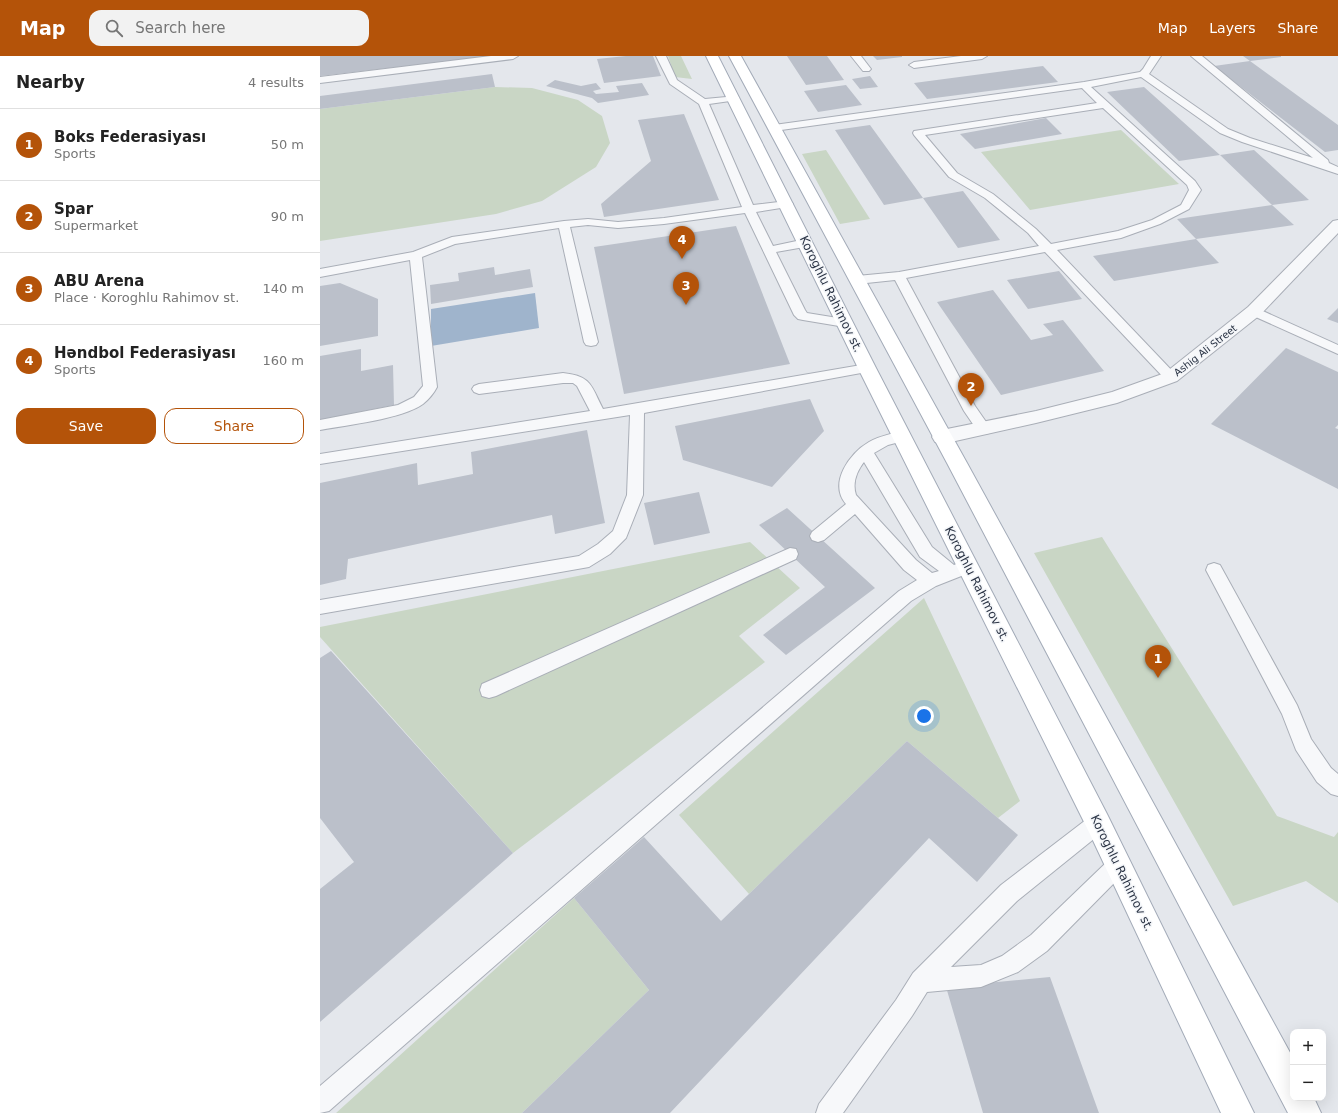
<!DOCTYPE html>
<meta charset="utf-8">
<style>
body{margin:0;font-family:"DejaVu Sans",sans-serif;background:#f2f2f2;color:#222}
.controls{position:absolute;right:12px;bottom:12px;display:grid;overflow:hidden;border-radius:8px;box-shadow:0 4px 16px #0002}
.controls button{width:36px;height:36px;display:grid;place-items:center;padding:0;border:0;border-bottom:1px solid #e0e0e0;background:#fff;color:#222;font:20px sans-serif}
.you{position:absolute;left:604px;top:660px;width:14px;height:14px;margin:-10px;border:3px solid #fff;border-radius:50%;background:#1a73e8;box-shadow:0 0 0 6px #1a73e833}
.badge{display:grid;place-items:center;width:26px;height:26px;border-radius:50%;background:#b45309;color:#fff;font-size:13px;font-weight:700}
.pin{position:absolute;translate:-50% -33px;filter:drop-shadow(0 1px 2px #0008)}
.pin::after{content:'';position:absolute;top:21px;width:14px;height:12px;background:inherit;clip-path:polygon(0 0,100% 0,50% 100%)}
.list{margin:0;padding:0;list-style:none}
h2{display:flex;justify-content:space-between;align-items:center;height:52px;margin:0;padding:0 16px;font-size:17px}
h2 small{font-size:13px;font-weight:400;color:#767676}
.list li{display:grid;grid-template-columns:26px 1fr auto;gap:12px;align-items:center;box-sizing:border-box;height:72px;padding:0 16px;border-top:1px solid #e0e0e0}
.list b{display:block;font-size:15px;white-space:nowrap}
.list p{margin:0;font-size:13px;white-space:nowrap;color:#767676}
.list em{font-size:13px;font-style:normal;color:#767676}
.actions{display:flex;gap:8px;padding:12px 16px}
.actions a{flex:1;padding:9px 0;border:1px solid #b45309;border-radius:12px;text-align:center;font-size:14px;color:#b45309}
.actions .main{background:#b45309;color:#fff}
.icon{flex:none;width:22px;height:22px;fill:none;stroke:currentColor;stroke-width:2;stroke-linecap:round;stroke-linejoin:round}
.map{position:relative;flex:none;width:1018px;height:1057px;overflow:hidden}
header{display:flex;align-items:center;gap:24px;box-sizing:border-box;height:56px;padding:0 20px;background:#b45309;color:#fff}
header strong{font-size:19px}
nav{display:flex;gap:22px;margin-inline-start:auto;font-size:14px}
.search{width:280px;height:36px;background:#f2f2f2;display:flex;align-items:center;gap:10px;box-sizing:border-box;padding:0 14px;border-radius:12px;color:#767676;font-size:15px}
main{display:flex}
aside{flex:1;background:#fff}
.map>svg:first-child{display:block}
.green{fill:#c9d6c5}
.water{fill:#9fb4cc}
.building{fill:#bbc0ca}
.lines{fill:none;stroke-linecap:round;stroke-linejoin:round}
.service-casing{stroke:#a9aeb7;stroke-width:2}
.minor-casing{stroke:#a9aeb7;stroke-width:2}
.primary-casing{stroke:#a3abb8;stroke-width:2}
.service{fill:#f7f8fa;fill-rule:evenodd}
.minor{fill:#f7f8fa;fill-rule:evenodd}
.primary{fill:#fff;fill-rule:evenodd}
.labels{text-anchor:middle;stroke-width:3;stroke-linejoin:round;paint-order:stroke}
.far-street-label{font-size:10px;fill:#2b3445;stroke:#f4f6f9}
.street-label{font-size:12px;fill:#2b3445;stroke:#f4f6f9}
</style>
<header>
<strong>Map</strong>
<div class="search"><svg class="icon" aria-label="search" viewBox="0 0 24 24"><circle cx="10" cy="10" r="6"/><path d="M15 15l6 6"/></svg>Search here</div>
<nav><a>Map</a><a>Layers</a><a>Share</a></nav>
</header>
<main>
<aside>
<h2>Nearby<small>4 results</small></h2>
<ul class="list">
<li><span class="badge">1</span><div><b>Boks Federasiyası</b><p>Sports</p></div><em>50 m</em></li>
<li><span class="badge">2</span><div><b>Spar</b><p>Supermarket</p></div><em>90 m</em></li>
<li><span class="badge">3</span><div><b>ABU Arena</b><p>Place · Koroghlu Rahimov st.</p></div><em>140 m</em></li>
<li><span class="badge">4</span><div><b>Həndbol Federasiyası</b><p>Sports</p></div><em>160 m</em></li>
</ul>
<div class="actions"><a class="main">Save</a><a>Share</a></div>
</aside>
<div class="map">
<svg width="1018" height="1057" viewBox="0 0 1018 1057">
<rect width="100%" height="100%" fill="#e4e7ec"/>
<!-- green -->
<path class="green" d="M348,0H361L372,23L355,21Z
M175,31L212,32L258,44L282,60L290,87L276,111L222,145L176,158L0,185V53Z
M801,74L859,128L710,154L661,96Z
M506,94L550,163L520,168L482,98Z
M782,481L957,760L1014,781L1018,776V847L986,825L913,850L714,497Z
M430,486L480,532L419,580L445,606L193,797L0,581V571Z
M604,542L700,745L678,762L587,685L429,838L359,759Z
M254,842L329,934L202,1057H16Z"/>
<!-- water -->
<path class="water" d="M215,237L219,272L111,290V253Z"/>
<!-- building -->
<path class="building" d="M0,0H163L164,1L0,20Z
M306,0H333L341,20L284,27L277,3Z
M467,0H507L524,24L486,29Z
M553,0H582V1L557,4Z
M923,0H961V1L930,5Z
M930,5L1018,69V94L1005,96L894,10Z
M723,10L738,26L607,43L594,27Z
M172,18L175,31L0,53V40Z
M550,20L558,31L540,33L532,23Z
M235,24L261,30L276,27L281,33L273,35L276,38L299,36L296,30L322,27L329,39L278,47L272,42L226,30Z
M526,29L542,49L498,56L484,35Z
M824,31L900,99L934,94L989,144L952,149L900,99L859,105L787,36Z
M364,58L399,144L284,161L281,148L331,105L318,64Z
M726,62L742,78L655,93L640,78Z
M550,69L603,142L564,149L515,74Z
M643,135L680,184L638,192L603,142Z
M952,149L974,169L876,183L857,163Z
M416,170L470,308L304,338L274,191Z
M876,183L899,207L794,225L773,200Z
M174,211L175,219L210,213L213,231L111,248L110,229L139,225L138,217Z
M739,215L762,243L708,253L687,224Z
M20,227L58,243V280L0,290V230Z
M673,234L711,284L733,279L723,268L743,264L784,315L681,339L617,246Z
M1018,252V267L1007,263Z
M966,292L1018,316V369L1015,372L1018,373V433L891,368Z
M41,293V315L73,309L74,349L0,364V300Z
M490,343L504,375L452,431L363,404L355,370Z
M267,374L285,467L235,478L232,459L28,503L26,523L0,529V427L97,407L98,429L153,418L151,396Z
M379,436L390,477L334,489L324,447Z
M467,452L555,532L466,599L443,579L505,531L439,469Z
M11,595L193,797L0,966V833L34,806L0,762V602Z
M587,685L698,779L657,826L609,782L350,1057H202L329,934L254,842L324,781L401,865Z
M730,921L779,1057H663L626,931Z"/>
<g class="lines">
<!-- service casing -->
<g class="service-casing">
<path id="service" d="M171,0H198L193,3L0,27V21Z
M336,0H346L357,24L385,43L417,40L419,42L417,44L389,48L433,149L467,145L471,146L473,148L471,150L467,151L436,156L453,190L486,183L490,184L492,187L490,190L456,196L485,254L487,257L530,264L532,267L530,270L525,271L483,264L478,263L474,259L425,157L344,168L298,172L268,169L250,171L278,286L276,289L271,290L266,289L264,286L239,172L135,188L102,201L117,331C114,337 108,344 103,348C82,363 27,369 0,374V364L78,349L94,341L103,330L90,204L0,221V213L93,196L132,181L244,165L268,163L298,166L344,162L422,151L379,48L350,28Z
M531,0H541L551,13L549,15H543Z
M641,0H667L662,3L594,12L589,9L594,6Z
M831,0H841L829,18L908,73L930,82L993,102L871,0H882L1008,104L1009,107L1018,111V118L922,86L900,77L821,21L771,31L875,125L881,134L869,153L840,168L801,182L737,194L858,321L856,324L851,326L846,324L725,196L586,222L655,350L671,373L669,377L664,378L659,377L644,355L575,224L537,228L533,227L531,224L533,221L537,220L579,216L719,190L708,177L665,142L629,121L594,79L593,77L594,75L777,47L762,32L454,75L449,72L454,69L764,26L820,16L823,13ZM783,52L867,129L869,134L861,149L832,164L798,175L731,188L716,173L673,138L637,117L605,79Z
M934,251L1018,289V298L929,258L928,255L929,252Z
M547,308L552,309L554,312L552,315L324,357L323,439L306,482L290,498L269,511L0,558V544L259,500L278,488L293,475L307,439L310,359L0,408V398L270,355L257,330L253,327H243L159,338L154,336L152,333L154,330L159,328L243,317C272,320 271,330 283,353Z
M582,375L587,376L589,380L587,384L568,389L554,397L612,491L634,509L648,503L654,505L656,510L654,515L616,530L591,545L9,1055L0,1057V1030L579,535L597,524L584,514L535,458L504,484L498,486L492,484L490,480L492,476L526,448C508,427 530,397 549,386C559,380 571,378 582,375ZM544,406L600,501L619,515L612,517L596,504L536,439C532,427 537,415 544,406Z
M470,492L476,493L478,498L476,503L176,640L169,642L162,640L160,634L162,628Z
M894,507L900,509L977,649L991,683L1011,712L1018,718V740L1011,738L997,726L976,694L962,658L886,514L888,509Z
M778,757L785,760L788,767L785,774L697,845L631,911L661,909L682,900L711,879L791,802L798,798L805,802L809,809L805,816L727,895L698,916L661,931L607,936L592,960L523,1057H496L499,1048L576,944L593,917L681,829L771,760Z"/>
</g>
<!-- minor casing -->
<g class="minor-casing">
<path id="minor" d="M1018,164V177L940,259L857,325L797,347L716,367L622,388L615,386L612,381L615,376L622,374L716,355L792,336L845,317L928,251L1013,165Z"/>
</g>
<!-- primary casing -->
<g class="primary-casing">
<path id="primary" d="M386,0H398L556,312L787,758L934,1057H901L769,776L538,312Z
M409,0H421L647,407L973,1002V1042H994L1001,1057H968L627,407Z"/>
</g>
<!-- service -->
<use href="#service" class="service"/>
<!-- minor -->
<use href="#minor" class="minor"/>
<!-- primary -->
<use href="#primary" class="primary"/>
</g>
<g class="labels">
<!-- far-street labels -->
<g class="far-street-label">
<text transform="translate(885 294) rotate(-38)" y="4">Ashig Ali Street</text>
</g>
<!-- street labels -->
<g class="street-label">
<text transform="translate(511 238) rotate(64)" y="4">Koroghlu Rahimov st.</text>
<text transform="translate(657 528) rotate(63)" y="4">Koroghlu Rahimov st.</text>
<text transform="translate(802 817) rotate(64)" y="4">Koroghlu Rahimov st.</text>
</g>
</g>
</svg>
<div class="controls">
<button>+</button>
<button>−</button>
</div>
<div class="you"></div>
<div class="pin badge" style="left:838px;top:622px">1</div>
<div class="pin badge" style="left:651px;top:350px">2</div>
<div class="pin badge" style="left:366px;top:249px">3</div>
<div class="pin badge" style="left:362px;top:203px">4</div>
</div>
</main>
